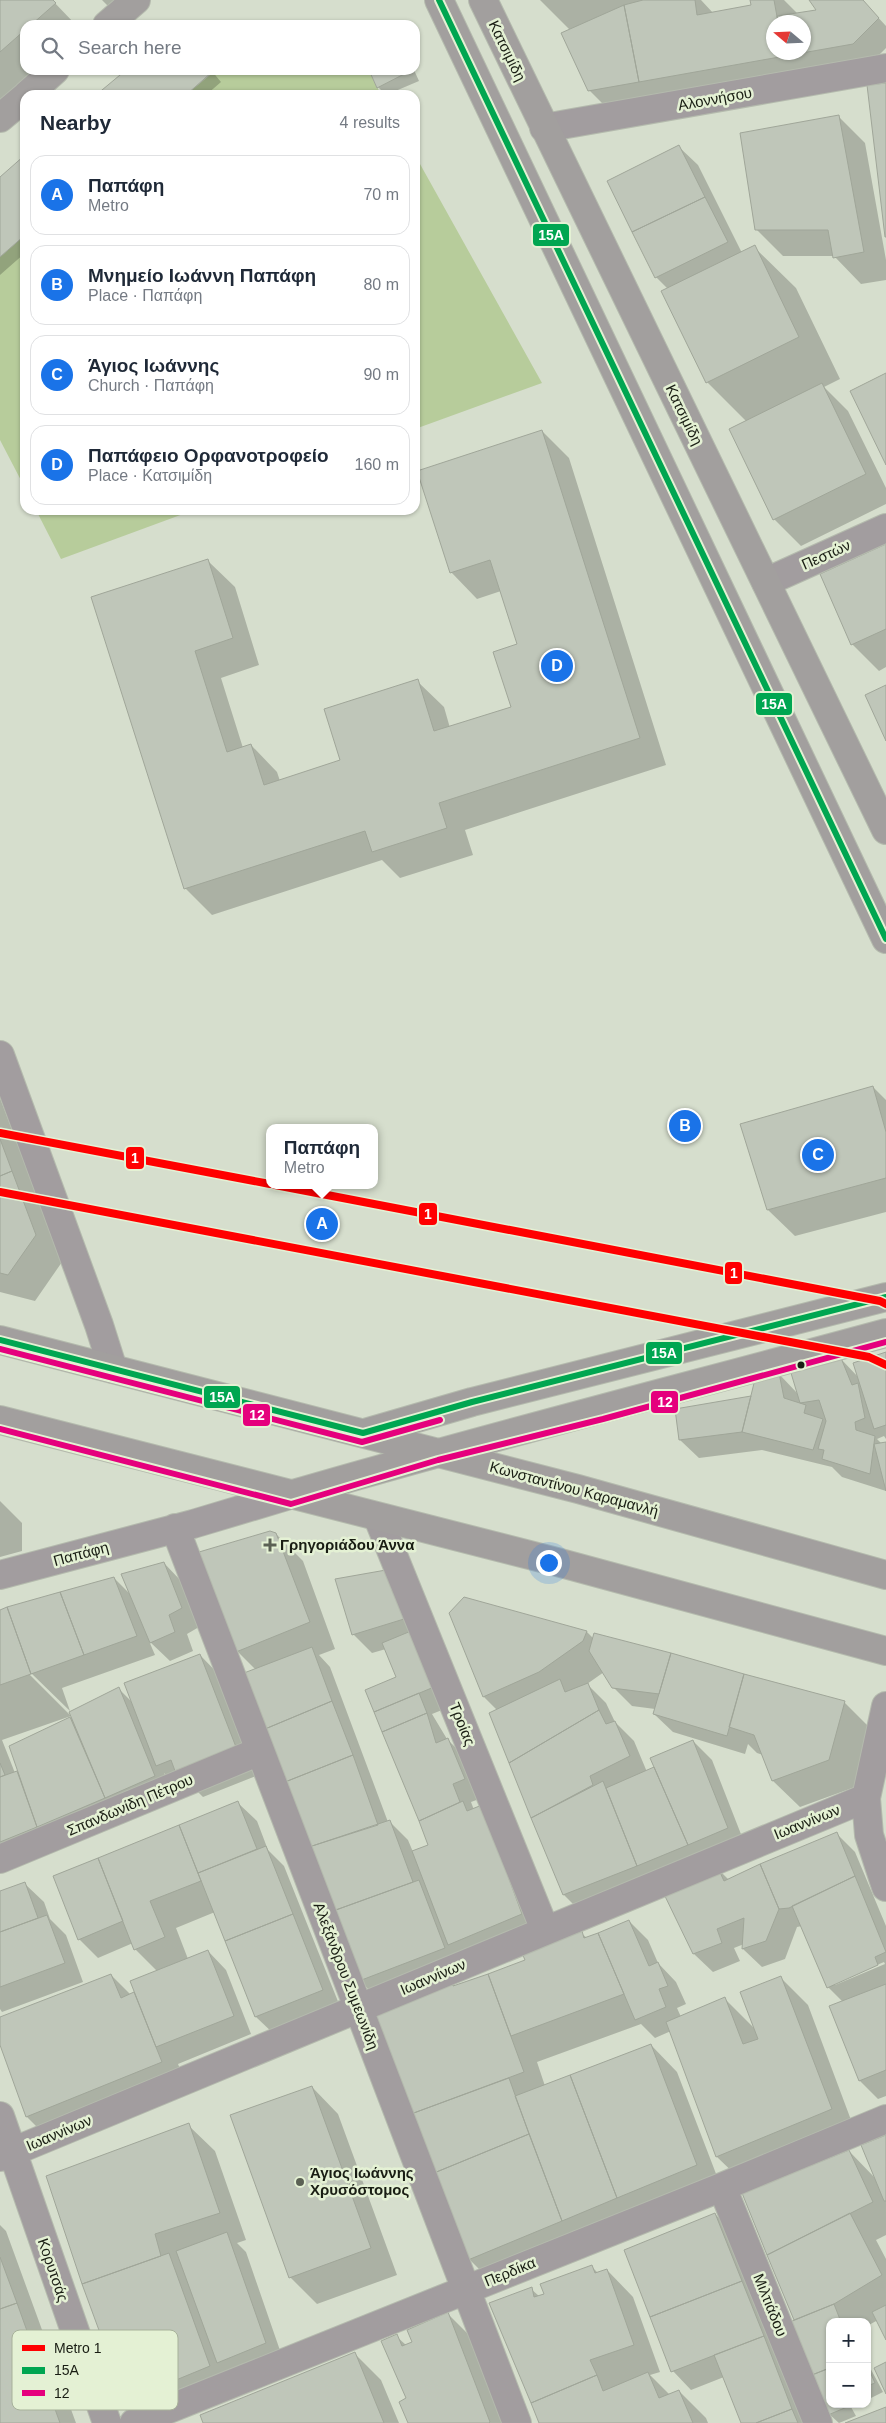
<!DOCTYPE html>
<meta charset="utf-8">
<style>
body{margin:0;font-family:Arial,sans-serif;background:#f6f6f7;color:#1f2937}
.controls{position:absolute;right:15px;bottom:15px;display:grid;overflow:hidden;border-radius:10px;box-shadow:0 1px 4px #0004}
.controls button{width:45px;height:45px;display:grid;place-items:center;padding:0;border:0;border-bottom:1px solid #e0e1e3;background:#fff;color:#1f2937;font:25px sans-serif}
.compass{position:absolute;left:766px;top:15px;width:45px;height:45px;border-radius:50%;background:#fff;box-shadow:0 1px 4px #0004;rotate:289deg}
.you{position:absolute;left:548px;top:1562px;width:18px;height:18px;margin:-12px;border:4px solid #fff;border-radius:50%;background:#1a73e8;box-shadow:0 0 0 8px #1a73e833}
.badge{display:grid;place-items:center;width:32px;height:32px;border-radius:50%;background:#1a73e8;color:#fff;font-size:16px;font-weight:700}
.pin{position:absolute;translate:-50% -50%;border:2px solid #fff;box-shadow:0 1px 5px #0006}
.popup{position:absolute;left:266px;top:1124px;width:112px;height:65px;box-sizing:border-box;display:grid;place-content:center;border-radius:10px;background:#fff;filter:drop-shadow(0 1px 4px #0005);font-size:16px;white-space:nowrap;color:#747a83}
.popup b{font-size:19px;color:#1f2937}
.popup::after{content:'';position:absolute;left:50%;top:100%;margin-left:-10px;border:10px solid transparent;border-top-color:#fff}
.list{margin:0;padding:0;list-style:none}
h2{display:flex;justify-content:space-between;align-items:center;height:65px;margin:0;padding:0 20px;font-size:21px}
h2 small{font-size:16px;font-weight:400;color:#747a83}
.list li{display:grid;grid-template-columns:32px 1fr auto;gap:15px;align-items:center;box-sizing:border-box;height:80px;margin:0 10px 10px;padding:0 10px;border:1px solid #e0e1e3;border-radius:15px}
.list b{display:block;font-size:19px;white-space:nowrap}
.list p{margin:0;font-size:16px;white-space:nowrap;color:#747a83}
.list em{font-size:16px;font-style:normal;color:#747a83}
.icon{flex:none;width:28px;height:28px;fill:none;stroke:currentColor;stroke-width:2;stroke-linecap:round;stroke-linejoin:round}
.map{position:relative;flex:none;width:886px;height:2423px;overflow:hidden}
.search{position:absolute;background:#fff;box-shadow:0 1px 4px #0004;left:20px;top:20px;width:400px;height:55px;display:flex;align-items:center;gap:12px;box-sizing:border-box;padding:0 18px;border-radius:15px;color:#747a83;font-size:19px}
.panel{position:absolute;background:#fff;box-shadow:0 1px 4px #0004;left:20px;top:90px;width:400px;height:425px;border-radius:15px}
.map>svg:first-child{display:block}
.green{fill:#b7cc9b}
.shadow{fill:#0003;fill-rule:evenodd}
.building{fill:#bfc6b9;stroke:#a0a699}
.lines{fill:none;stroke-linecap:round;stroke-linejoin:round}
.minor-casing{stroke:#b4baad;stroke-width:30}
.major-casing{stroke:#b4baad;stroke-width:30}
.minor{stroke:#a29d9f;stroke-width:28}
.major{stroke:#a29f9e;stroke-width:28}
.bus-1-casing{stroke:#e4f1d4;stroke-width:10}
.bus-2-casing{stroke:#e4f1d4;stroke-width:10}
.bus-1{stroke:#00a651;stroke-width:6}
.bus-2{stroke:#e5007d;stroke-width:6}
.metro-1-casing{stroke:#e4f1d4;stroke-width:11}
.metro-1{stroke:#f00;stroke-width:8}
.bus-dot{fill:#191d13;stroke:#e4f1d4;stroke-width:2}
.poi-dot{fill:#5b6154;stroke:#e4f1d4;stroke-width:2}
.labels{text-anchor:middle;stroke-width:5;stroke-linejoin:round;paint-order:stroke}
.street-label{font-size:15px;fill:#191d13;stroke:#e4f1d4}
.poi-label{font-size:15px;font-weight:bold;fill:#191d13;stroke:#e4f1d4;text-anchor:start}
.key{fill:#e4f1d4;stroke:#a7b19a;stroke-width:1}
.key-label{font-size:14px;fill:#191d13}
.line-badge{stroke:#e4f1d4;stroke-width:2}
.badge-label{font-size:14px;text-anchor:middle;font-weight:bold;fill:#fff}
</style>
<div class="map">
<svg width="886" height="2423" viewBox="0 0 886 2423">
<rect width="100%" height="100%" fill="#d6decd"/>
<!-- green -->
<path class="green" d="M216,70H369L381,95H186Z
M415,155L542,383L415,429Z
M25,235V488L0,440V257Z
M36,510H194L61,559Z"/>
<!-- shadow -->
<path class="shadow" d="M0,0H52L76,25H25V70H36L0,101Z
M102,0H130L115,13Z
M540,0H701L714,14L753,6L752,0H784L798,14L818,11L810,0H862L886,26V48L872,62L608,109L589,90L570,30ZM774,22H804V52H774Z
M127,70H211L221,82L206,95H98Z
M370,70H414L419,81L386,95L378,87Z
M838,116L865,143L886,260V280L861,284L834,256H783L756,229Z
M679,147L698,165L742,253L754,247L796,288L840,379L824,387L848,411L886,488V504L801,546L774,519L747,422L708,383L663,292L668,289L656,277Z
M25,157V253L0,275V178Z
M542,431L569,458L666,765L465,830L473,855L400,878L382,860L212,915L185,888L93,597L208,561L235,587L259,665L221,678L243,748L251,745L277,772L280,781L342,761L417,681L444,707L450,728L512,708L518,645L501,591L477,599L451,572Z
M886,545V667L879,671L852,644Z
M873,1087L886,1100V1212L795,1236L768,1210Z
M0,1098L62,1262L35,1301L0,1292Z
M886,1354V1439L884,1436L877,1439L882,1444L886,1443V1491L842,1477L832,1467L762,1450L699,1458L680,1440L752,1397L779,1374L798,1394L841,1359L859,1378Z
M0,1501L22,1523V1551L0,1557Z
M276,1534L303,1561L335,1649L319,1655L330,1667L388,1822H390L408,1840L413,1852L429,1846L420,1821L398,1677L386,1649L372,1653L353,1634L385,1572L452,1706L432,1714L447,1739L466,1758L482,1798L471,1802L474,1810L548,1940L452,1982L456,1986L526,1961L581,1933L587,1938L629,1921L648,1940L658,1963L676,1982L686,2004L677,2008L681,2017L725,1999L756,2030L781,1978L808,2005L857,2136L744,2183L717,2157L671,2031L655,2038L641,2024L537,2062L545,2086L651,2045L677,2072L723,2192L496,2286L469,2259L375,2016L387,2007L360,1981L246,1674L256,1670L237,1651Z
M164,1563L182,1582L199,1627L187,1634L193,1651L170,1661L149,1641L155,1655L62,1688L70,1711L31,1673H28L71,1716L2,1740L15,1773L19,1772L10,1747L72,1717L119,1689L133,1703L200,1655L226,1682L261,1774L203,1797L194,1788L184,1792L164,1773L173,1795L0,1868V1611L114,1578L132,1596Z
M465,1598L587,1632L594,1639L844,1702L871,1729L855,1787L800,1807L773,1781L763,1755L757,1753L748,1744L745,1754L673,1732L654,1714L655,1709L632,1706L613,1687L604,1672L587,1684L606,1703L615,1722L634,1741L647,1772L693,1741L712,1760L746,1847L718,1869L729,1880L836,1833L855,1852L886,1926V2096L878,2099L860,2081L843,2002L828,1987L802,1926L797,1927L785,1959L762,1967L743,1949L744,1944L734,1948L740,1961L713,1972L694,1954L664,1892L590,1921L564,1895L491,1714L498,1711L484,1697ZM884,1962L885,1964L835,1985V1983Z
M238,1803L257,1821L268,1850L284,1866L341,2009L275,2035L256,2017L215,1912L176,1928L188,1959L208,1951L226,1970L251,2034L178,2064L188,2089L53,2143L27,2117L0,2041V2019L111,1975L131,1995L157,1971L135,1949L133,1943L98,1958L79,1939L54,1876Z
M25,1884L44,1902L50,1919L66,1935L83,1982L2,2012L0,2009V1893Z
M312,2087L338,2114L397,2275L317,2304L290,2277Z
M188,2125L215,2151L246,2240L237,2243L246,2252L284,2362L149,2423L126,2400L48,2177Z
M886,2136V2235L876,2240L886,2259V2337L878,2320L867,2326V2322H830V2404H858L851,2407L856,2416L839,2423L829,2414L797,2321L744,2194L849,2151L876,2179Z
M715,2214L742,2241L808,2423H743L724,2377L691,2390L673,2371Z
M0,2225L6,2231L76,2423H0Z
M592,2267L598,2273L607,2270L633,2297L660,2372L650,2375L670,2395L679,2391L706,2418L708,2423H541L531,2289L539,2296L545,2294Z
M448,2314L474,2340L506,2423H410L408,2399L396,2336L406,2345L413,2342Z
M354,2353L381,2380L399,2423H205Z
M867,2362L883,2392L867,2400Z"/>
<!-- building -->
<path class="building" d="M0,0H53L56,3L31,25H25V30L0,52Z
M643,0H695L697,15L751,5L750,0H774L778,22H774V52H784L785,56L639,82L624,5Z
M809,0H863L879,18L853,44L785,56L784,52H804V22H778L777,16L816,10Z
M624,5L639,82L588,91L561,33Z
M126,70H210L212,72L186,95H96Z
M369,70H410V71L377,88Z
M886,83V237H885L867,85Z
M839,115L864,252L833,258L828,230H755L740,133Z
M679,145L705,197L632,232L607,181Z
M25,155V235L0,257V177Z
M705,197L728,242L655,278L632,232Z
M755,245L799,337L706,383L661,291Z
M886,373V465L850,391Z
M822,383L866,474L773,520L729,429Z
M542,430L640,738L439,803L447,828L372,852L365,831L184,889L91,597L208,559L233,638L195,651L227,752L251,744L264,785L340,760L324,709L418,679L434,731L511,707L493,652L517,644L490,560L450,573L417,471Z
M886,544V629L851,645L820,574Z
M886,685V741L865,695Z
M873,1086L886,1132V1178L767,1210L740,1124Z
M0,1139L12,1171L0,1176Z
M12,1171L36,1235L8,1275L0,1273V1176Z
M886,1352V1425L874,1429L853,1363Z
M841,1358L852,1385L858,1383L865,1418L855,1422L856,1430L875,1436L870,1474L822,1459L824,1450L818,1449L826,1421L819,1400L800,1403L791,1373Z
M757,1371L779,1373L784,1398L806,1405L804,1413L823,1419L813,1450L742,1432Z
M751,1396L742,1432L679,1440L675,1409Z
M886,1442V1491L874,1444Z
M270,1531L276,1533L310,1622L236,1652L199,1552Z
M164,1562L182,1608L169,1615L175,1632L150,1643L121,1574Z
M386,1570L404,1619L352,1635L335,1579Z
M114,1577L137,1636L84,1655L60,1592Z
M60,1592L84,1655L31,1674L7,1607Z
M464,1597L587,1631L583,1641L539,1672L483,1697L449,1613Z
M7,1607L31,1674L0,1685V1610Z
M411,1631L434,1687L374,1712L365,1690L396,1677L382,1643Z
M594,1633L671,1653L659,1694L612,1688L589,1651Z
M312,1647L332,1701L265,1729L244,1673Z
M671,1653L744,1674L727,1736L653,1714Z
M200,1654L236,1747L175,1771L171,1760L156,1766L124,1683Z
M744,1674L845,1701L829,1760L772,1781L754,1735L729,1727Z
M560,1679L565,1692L588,1683L599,1710L509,1763L489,1713Z
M119,1687L155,1776L105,1798L69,1712Z
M419,1693L427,1713L382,1732L374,1712Z
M332,1701L353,1755L285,1782L265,1729Z
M599,1710L606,1724L615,1721L630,1756L590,1776L593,1785L531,1818L509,1763Z
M427,1713L436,1743L448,1738L465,1779L453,1784L460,1802L419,1821L382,1732Z
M70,1717L105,1798L37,1827L9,1746Z
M693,1740L728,1828L688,1845L650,1758Z
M353,1755L378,1825L309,1847L285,1782Z
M0,1763L5,1775L0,1777Z
M654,1767L688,1845L637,1866L606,1788Z
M17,1771L37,1827L0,1842V1777Z
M603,1781L637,1866L563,1895L531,1818Z
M238,1801L257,1849L198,1873L179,1825Z
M463,1801L467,1811L482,1805L522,1914L448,1945L412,1851L428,1845L419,1821Z
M390,1820L413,1882L333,1911L309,1847Z
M179,1825L201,1881L150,1901L165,1937L134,1950L98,1858Z
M837,1832L855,1876L789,1908L779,1909L760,1864Z
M266,1846L293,1914L225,1941L198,1873Z
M98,1858L123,1921L78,1940L53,1876Z
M760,1864L779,1909L766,1941L742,1949L744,1918L717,1929L722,1943L693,1954L662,1890L718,1868L724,1881Z
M855,1876L886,1952L875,1957L878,1965L827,1988L792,1906Z
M419,1880L445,1948L359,1981L333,1911Z
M25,1882L38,1918L0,1932V1891Z
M293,1914L323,1990L255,2017L225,1941Z
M47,1915L65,1963L0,1987V1932Z
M629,1920L649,1966L658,1962L668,1986L659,1989L666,2007L635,2020L598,1933Z
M582,1931L584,1938L598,1933L624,1994L511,2036L488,1974L525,1960L522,1953Z
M208,1950L234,2016L156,2047L130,1981Z
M111,1974L121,1998L134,1992L162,2062L26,2117L0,2045V2017Z
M488,1974L524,2072L411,2114L373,2016L451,1979L453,1986Z
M781,1976L832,2109L716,2157L666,2022L725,1997L743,2044L758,2039L740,1992Z
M886,1984V2070L859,2081L829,2006Z
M651,2044L697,2165L617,2198L570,2075Z
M570,2075L617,2198L562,2221L515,2096Z
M509,2078L529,2134L434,2173L411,2114Z
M312,2086L371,2248L289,2278L230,2115Z
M189,2123L220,2213L155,2234L161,2256L82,2284L46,2176Z
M529,2134L562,2221L468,2260L434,2173Z
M886,2135V2201H884L861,2145Z
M849,2150L873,2202L767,2255L742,2193Z
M715,2213L742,2281L650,2317L624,2250Z
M850,2213L882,2275L834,2304L794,2320L767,2255Z
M227,2232L266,2343L217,2363L176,2251Z
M169,2253L210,2366L125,2401L82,2284Z
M0,2257L17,2303L0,2309Z
M592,2265L595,2273L607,2269L634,2345L590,2360L597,2375L531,2403L489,2303L532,2287L534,2297L544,2294L540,2284Z
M742,2281L764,2336L671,2372L650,2317Z
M17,2303L60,2423H0V2309Z
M834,2304L841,2322H830V2368L812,2375L790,2322Z
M886,2305V2340L872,2312Z
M448,2312L490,2422L489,2423H408L399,2402L406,2398L381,2341L397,2334L402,2346L412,2342L407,2330Z
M764,2336L792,2409L756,2423H741L714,2355Z
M355,2352L384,2423H203L200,2415Z
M886,2362V2394L874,2368Z
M867,2365L875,2383L867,2386Z
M829,2368L830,2404H846L847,2407L828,2415L812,2375Z
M648,2372L659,2398L679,2390L693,2423H539L531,2403L597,2375L603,2391Z
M886,2407V2423H845Z
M792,2409L798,2423H756Z"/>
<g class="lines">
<!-- minor casing -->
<g class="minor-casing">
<path id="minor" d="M544,128L886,68
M766,582L886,528
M0,1055L99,1325L113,1369
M378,1518L545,1930
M175,1528L517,2423
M0,1575L193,1524L290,1495
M886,1706L866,1798L869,1835L886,1887
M0,1859L260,1751
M0,2116L107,2423
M0,2157L866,1798
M722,2187L818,2423
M134,2423L722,2187L886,2119"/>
</g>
<!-- major casing -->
<g class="major-casing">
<path id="major" d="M439,0L886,939
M483,0L886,830
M107,25L136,0
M27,95L55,70
M0,118L25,97
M0,1340L578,1489L886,1575
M0,1420L557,1562L886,1651
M365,1433L472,1402L886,1297
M290,1495C488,1437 687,1387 886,1333"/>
</g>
<!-- minor -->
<use href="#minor" class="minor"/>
<!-- major -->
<use href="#major" class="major"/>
<!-- bus-1 casing -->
<g class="bus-1-casing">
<path id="bus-1" d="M439,0L886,939
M0,1340L363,1433L472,1402L886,1297"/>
</g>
<!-- bus-2 casing -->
<g class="bus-2-casing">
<path id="bus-2" d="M0,1349L362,1442L440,1420
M0,1429L291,1504L438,1460L603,1419L886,1342"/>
</g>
<!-- bus-1 -->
<use href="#bus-1" class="bus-1"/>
<!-- bus-2 -->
<use href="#bus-2" class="bus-2"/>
<!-- metro-1 casing -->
<g class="metro-1-casing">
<path id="metro-1" d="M0,1133L270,1184
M275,1185L880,1301L886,1304
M0,1192L869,1357L886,1365"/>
</g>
<!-- metro-1 -->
<use href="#metro-1" class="metro-1"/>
</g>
<!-- markers -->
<circle class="bus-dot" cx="801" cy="1365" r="4.5"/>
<g class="poi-dot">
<path d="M267.5 1537.5h5v5h5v5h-5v5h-5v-5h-5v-5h5z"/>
<circle cx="300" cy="2182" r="5"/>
</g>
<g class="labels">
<!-- street labels -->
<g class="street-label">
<text transform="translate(507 51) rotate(64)" y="5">Κατσιμίδη</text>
<text transform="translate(715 99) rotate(-10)" y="5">Αλοννήσου</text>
<text transform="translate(684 415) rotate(64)" y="5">Κατσιμίδη</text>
<text transform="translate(826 555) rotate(-24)" y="5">Πεστών</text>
<text transform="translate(574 1489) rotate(15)" y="5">Κωνσταντίνου Καραμανλή</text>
<text transform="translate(81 1554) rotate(-15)" y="5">Παπάφη</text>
<text transform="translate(462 1724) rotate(68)" y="5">Τροίας</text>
<text transform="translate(130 1805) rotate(-23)" y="5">Σπανδωνίδη Πέτρου</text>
<text transform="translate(807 1822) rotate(-22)" y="5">Ιωαννίνων</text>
<text transform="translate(346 1976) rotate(69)" y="5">Αλεξάνδρου Συμεωνίδη</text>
<text transform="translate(433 1977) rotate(-23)" y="5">Ιωαννίνων</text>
<text transform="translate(59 2133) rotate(-23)" y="5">Ιωαννίνων</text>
<text transform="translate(53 2270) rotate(71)" y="5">Κορυτσάς</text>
<text transform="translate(510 2272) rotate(-22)" y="5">Περδίκα</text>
<text transform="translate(770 2305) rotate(68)" y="5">Μιλτιάδου</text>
</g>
<!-- poi labels -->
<g class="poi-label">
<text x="280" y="1550">Γρηγοριάδου Άννα</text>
<text x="310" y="2178">Άγιος Ιωάννης<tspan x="310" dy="17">Χρυσόστομος</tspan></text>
</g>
</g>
<!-- legend -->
<rect x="12" y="2330" width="166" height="80" rx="8" class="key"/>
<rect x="22" y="2345" width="23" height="6" fill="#f00"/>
<rect x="22" y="2367" width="23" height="7" fill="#00a651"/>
<rect x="22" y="2390" width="23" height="6" fill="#e5007d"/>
<g class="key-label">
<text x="54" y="2353">Metro 1</text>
<text x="54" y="2375">15Α</text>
<text x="54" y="2398">12</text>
</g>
<g class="line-badge">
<rect x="532" y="223" width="38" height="24" rx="5" fill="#00a651"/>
<rect x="755" y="692" width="38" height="24" rx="5" fill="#00a651"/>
<rect x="125" y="1146" width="20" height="24" rx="5" fill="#f00"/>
<rect x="418" y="1202" width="20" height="24" rx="5" fill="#f00"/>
<rect x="724" y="1261" width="19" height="24" rx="5" fill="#f00"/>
<rect x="645" y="1341" width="38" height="24" rx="5" fill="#00a651"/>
<rect x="203" y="1385" width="38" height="24" rx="5" fill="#00a651"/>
<rect x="650" y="1390" width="29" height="24" rx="5" fill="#e5007d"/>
<rect x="242" y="1403" width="29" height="24" rx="5" fill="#e5007d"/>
</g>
<g class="badge-label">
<text x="551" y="240">15Α</text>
<text x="774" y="709">15Α</text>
<text x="135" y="1163">1</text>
<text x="428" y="1219">1</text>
<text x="734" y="1278">1</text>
<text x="664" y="1358">15Α</text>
<text x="222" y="1402">15Α</text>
<text x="665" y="1407">12</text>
<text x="257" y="1420">12</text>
</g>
</svg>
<div class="controls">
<button>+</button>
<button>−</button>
</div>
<svg class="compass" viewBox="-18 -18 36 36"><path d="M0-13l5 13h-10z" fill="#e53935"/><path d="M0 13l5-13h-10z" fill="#747a83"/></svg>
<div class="you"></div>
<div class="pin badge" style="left:322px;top:1224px">A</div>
<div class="popup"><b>Παπάφη</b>Metro</div>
<div class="pin badge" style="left:685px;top:1126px">B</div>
<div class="pin badge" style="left:818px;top:1155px">C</div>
<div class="pin badge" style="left:557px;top:666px">D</div>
<div class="search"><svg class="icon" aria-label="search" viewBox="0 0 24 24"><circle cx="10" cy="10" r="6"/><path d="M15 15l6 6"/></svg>Search here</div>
<section class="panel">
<h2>Nearby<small>4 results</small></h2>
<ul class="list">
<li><span class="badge">A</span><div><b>Παπάφη</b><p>Metro</p></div><em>70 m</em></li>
<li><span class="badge">B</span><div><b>Μνημείο Ιωάννη Παπάφη</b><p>Place · Παπάφη</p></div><em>80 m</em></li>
<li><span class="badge">C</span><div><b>Άγιος Ιωάννης</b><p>Church · Παπάφη</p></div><em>90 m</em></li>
<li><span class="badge">D</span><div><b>Παπάφειο Ορφανοτροφείο</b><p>Place · Κατσιμίδη</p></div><em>160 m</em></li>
</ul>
</section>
</div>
